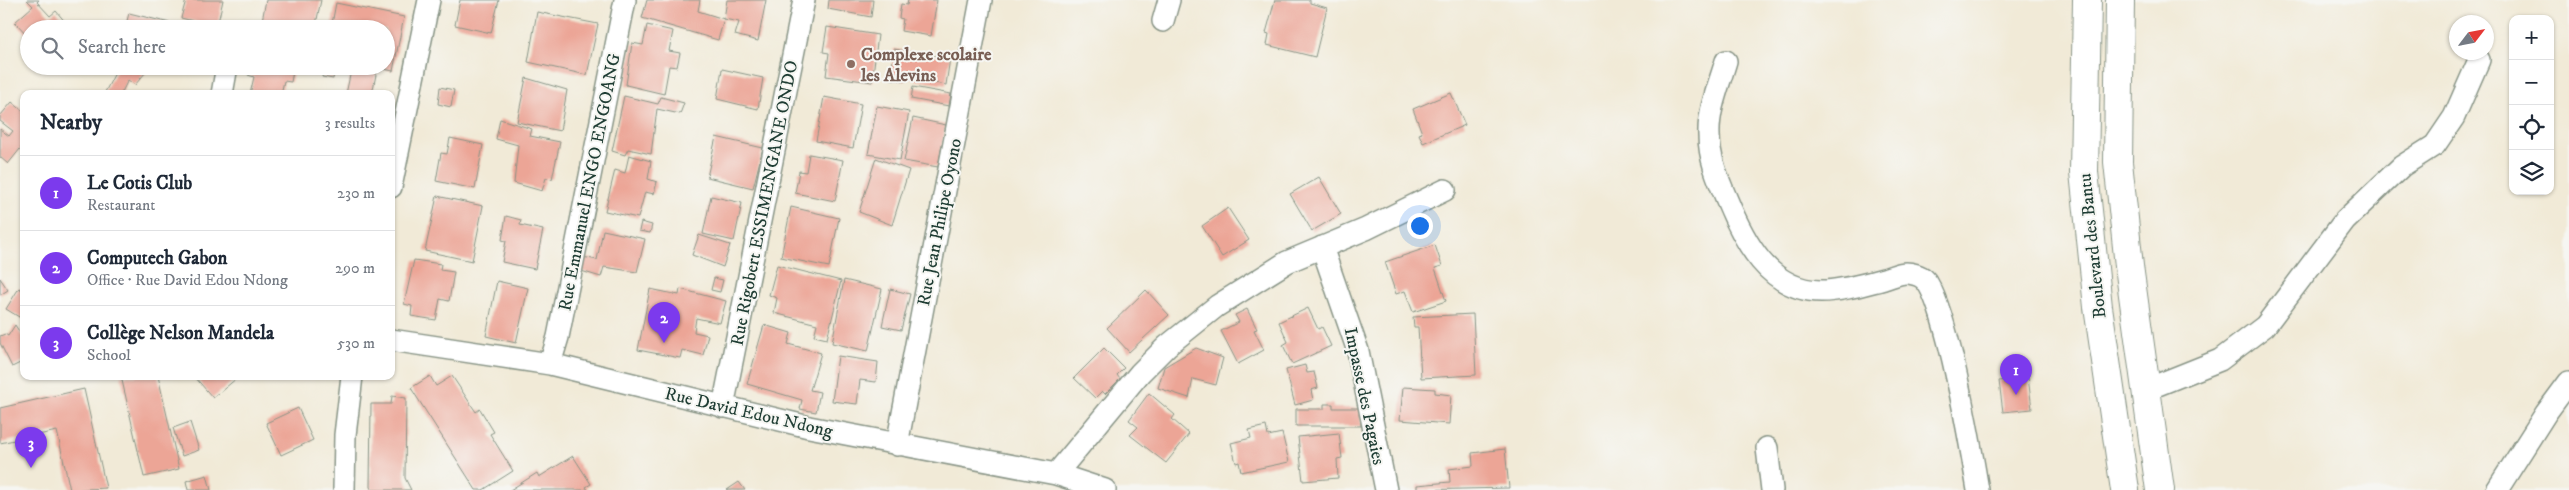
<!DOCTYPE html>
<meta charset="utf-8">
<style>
body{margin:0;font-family:"IM FELL DW Pica",serif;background:#f2f2f3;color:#1f2937}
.controls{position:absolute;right:15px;top:15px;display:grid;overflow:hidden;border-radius:10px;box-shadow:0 1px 4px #0004}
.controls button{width:45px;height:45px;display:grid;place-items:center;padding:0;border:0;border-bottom:1px solid #e0e1e3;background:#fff;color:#1f2937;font:25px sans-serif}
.compass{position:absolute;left:2449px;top:15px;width:45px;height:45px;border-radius:50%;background:#fff;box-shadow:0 1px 4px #0004;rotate:58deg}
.you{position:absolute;left:1419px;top:225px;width:18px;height:18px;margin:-12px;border:4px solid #fff;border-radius:50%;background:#1a73e8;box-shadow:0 0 0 8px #1a73e833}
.badge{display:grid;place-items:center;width:32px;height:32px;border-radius:50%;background:#7c3aed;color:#fff;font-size:16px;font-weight:700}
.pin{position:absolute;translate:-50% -41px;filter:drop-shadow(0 1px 2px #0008)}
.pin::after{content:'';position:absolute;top:26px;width:18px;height:15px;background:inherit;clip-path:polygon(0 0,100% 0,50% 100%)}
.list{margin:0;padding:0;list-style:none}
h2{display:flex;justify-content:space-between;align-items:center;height:65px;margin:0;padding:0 20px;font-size:21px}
h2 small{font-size:16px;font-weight:400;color:#747a83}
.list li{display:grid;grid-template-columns:32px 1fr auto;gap:15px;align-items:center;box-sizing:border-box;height:75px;padding:0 20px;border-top:1px solid #e0e1e3}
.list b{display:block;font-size:19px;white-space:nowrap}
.list p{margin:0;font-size:16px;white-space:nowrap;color:#747a83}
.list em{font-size:16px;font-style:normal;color:#747a83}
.icon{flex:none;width:28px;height:28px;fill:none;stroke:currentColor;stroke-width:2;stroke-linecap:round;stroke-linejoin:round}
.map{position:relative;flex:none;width:2569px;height:490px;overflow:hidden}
.search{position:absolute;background:#fff;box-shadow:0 1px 4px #0004;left:20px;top:20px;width:375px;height:55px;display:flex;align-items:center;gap:12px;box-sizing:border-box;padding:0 18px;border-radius:28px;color:#747a83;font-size:19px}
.panel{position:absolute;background:#fff;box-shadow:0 1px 4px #0004;left:20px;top:90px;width:375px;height:290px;border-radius:10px}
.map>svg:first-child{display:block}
.building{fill:#eca596}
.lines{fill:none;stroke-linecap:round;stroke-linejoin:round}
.minor-casing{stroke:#889486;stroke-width:24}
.trunk-casing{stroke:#889486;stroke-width:30}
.minor{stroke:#fff;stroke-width:21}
.trunk{stroke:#fff;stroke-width:28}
.education-dot{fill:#8d6e63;stroke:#f6f6f2;stroke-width:2}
.labels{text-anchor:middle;stroke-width:4;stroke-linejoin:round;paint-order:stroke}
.education-label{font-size:18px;font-weight:bold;fill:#785e54;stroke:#f6f6f2;text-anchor:start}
.street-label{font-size:18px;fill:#1f3d34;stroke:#f6f6f2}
</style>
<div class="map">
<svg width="2569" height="490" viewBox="0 0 2569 490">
<rect width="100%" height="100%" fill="#f6f6f2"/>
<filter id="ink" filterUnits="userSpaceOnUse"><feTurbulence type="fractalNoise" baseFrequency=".02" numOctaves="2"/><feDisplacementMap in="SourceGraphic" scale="10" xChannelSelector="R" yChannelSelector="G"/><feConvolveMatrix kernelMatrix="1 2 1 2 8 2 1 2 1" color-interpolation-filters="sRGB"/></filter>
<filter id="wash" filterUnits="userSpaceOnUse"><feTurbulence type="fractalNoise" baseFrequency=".0096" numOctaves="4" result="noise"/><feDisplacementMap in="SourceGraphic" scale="20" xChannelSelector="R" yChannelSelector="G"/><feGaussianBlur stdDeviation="1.12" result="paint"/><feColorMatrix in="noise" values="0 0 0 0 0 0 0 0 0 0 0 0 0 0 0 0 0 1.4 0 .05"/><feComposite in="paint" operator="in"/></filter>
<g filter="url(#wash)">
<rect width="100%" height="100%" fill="#f1ead7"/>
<g id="blocks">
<!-- building -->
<path class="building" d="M27,0H39L37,2L50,16L56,11L67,24L62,29H29V37L15,22L33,6Z
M186,0H223L217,27L181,18Z
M266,0H321L315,29H273L261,26Z
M460,0H499L491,33L455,25Z
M647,0H700L698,11L724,19L727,0H766L758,41L735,35L739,22L724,19L718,40L642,18Z
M829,0H873L871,17L828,9Z
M908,0H937L931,36L901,31L903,19L899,18L901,4L907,5Z
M1275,0H1310V3L1327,8L1315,57L1267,45L1269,34L1266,33Z
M336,3L404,17L393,71L375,67L386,66V29H331Z
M537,12L598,24L587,75L528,62Z
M129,13L174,24L172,29H125Z
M647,25L673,31L669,51L680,53L677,67L669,66L664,94L626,85L632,43L643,45Z
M827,27L878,35L872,82L826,76L829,53L823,52Z
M894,49L950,58L946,85L906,78V81L890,79Z
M110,66H151L135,85L128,80L121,94H104L116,71Z
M250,66H294L291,82L284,81L281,94H250L254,77L248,75Z
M324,66H335L333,79L322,77Z
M352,66L377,70L372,94H346Z
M722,69L763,78L758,109L717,99Z
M526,78L567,90L560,131L517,122Z
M440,87L454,90L451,107L438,104Z
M913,87L951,94L949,106L911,99Z
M1451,93L1465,125L1423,143L1419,134L1422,133L1413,109Z
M624,96L658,104L661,97L684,103L680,114L657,109L651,154L628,149L625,155L612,151Z
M824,97L861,104L853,148L816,141Z
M12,102L24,112V144L8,164L0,157V129L9,136L13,131L0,121V116Z
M877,106L909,112L900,160L868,154Z
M913,118L946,125L938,167L904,161Z
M500,119L532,129L530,136L560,142L552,179L546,178L542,191L514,183L518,145L496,139Z
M716,137L763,148L753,188L707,177Z
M450,138L483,145L475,189L436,181L441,153L447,154Z
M809,154L843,160L835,201L795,193L799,171L806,172Z
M629,155L651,161L648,179L657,182L654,194L645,192L638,218L605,211L615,170L625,173Z
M876,158L909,170L892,225L859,212Z
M1319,177L1341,214L1312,231L1290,194Z
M437,196L483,206L472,261L425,251Z
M711,196L742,203L734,241L703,234Z
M791,207L839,218L829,267L781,257Z
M1228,208L1249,240L1222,257L1202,226Z
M506,216L521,220L520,225L543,230L535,269L502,262L506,241L502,240Z
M641,222L652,225L650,233L639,231Z
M603,230L645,239L637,272L604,267L601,277L581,271L583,257L597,260Z
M699,235L730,245L723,267L692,255Z
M1435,245L1442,266L1435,268L1446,301L1413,312L1405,291L1396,294L1385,262Z
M414,260L441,264L440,270L454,272L449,301L440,299L436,320L411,316L412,306L404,304Z
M777,265L841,281L827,339L814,336L817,324L774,313L777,298L769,295Z
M0,278L8,290L0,295Z
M714,278L723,280L720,292L711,290Z
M844,280L882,289L868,351L832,343Z
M497,281L528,288L516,343L486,336Z
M19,288L24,291V320L6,309Z
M650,289L679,295L680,289L726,301L720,323L696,318L694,332L708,335L703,355L682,350L680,358L638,350Z
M890,289L910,294L901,330L882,326Z
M1146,290L1169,315L1129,352L1107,328Z
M1308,308L1318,329L1322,327L1331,346L1292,364L1283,345L1288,342L1279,322Z
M1247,309L1257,329L1254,330L1264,350L1238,364L1221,331L1239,322L1235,315Z
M1473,314L1476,375L1421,378L1418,327H1414L1413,317Z
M15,325L24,339V361L12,367L0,343V336L5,334L8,336Z
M764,325L791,333L788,344L821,353L810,390L820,392L816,412L800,409L802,400L747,384Z
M1104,348L1124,368L1117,375L1120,379L1105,394L1102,391L1095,398L1074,378Z
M1196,348L1223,358L1216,385L1193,379L1189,398L1158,388L1164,367Z
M838,356L878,362L876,382L860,380L857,404L832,401Z
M1305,365L1307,373L1314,372L1318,388L1311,390L1313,400L1295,405L1286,370Z
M121,376H158L179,469L144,477Z
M194,376H236L237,378L213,398Z
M430,376L436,386L452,376L476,412L480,409L494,432L490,434L513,471L483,490H476L411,388Z
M2028,377L2032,409L2003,412L1999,381Z
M1403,387L1435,389V393L1451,395L1449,424L1400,420Z
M84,389L106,488L70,490L57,431L0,443V408Z
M1149,393L1175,415L1172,419L1189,434L1166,463L1130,435L1138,427L1129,420Z
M392,396L406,398L405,478L411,490H372L370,487L371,404H391Z
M1324,404H1333V408H1361V426H1296V409H1324Z
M298,408L313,440L281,455L266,423Z
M190,422L199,450L182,456L173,428Z
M1266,426L1268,436L1282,433L1289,462L1241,472L1239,462L1236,463L1231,443L1251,438L1249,430Z
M1339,433L1342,458L1337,459L1338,478L1303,481L1298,437Z
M1505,449L1509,488L1417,490V485L1450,482L1449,469L1473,466L1472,453Z
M573,456L591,484L586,487L588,490H510L537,473L539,477Z
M207,475L211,490H188L186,481Z
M739,482L745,490H727Z"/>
</g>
</g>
<g filter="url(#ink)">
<use href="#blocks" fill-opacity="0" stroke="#889486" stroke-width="1"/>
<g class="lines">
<!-- minor casing -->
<g class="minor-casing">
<path id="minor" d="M1163,21L1169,0
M1726,61C1719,85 1708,110 1709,135C1709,158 1718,179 1727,200C1744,241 1769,291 1821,291C1842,291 1864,284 1884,279C1891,277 1899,273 1906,273C1911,273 1920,275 1924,279C1946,298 1972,454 1978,490
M222,94L227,66
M391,187L429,0
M1322,247L1358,351L1386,490
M391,340L550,364L809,427L1056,474L1105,490
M550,364L558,337L625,0
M2145,390L2220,360L2265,326L2345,220L2402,166L2435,145L2454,117L2479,60
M723,407L804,0
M897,445L981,0
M1767,448L1772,490
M1056,474L1140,373L1167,346L1217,306L1287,262L1366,229L1445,190
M344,490L345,435L352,376
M2497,490L2546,413L2569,382"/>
</g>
<!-- trunk casing -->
<g class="trunk-casing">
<path id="trunk" d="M2087,0L2084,172L2098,307L2125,490
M2120,0L2118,162L2129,266L2160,490"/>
</g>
<!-- minor -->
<use href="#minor" class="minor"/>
<!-- trunk -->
<use href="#trunk" class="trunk"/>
</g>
</g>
<!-- markers -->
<circle class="education-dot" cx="851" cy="64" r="5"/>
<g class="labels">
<!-- education labels -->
<g class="education-label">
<text x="861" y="60">Complexe scolaire<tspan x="861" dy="21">les Alevins</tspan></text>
</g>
<!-- street labels -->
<g class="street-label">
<text transform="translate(589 182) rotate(-79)" y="6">Rue Emmanuel ENGO ENGOANG</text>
<text transform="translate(764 203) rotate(-79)" y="6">Rue Rigobert ESSIMENGANE ONDO</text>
<text transform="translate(939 222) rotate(-79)" y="6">Rue Jean Philipe Oyono</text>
<text transform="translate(2092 246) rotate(-96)" y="6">Boulevard des Bantu</text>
<text transform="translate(1365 396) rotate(78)" y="6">Impasse des Pagaies</text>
<text transform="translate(749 412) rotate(13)" y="6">Rue David Edou Ndong</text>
</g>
</g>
</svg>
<div class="controls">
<button>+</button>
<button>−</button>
<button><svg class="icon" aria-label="locate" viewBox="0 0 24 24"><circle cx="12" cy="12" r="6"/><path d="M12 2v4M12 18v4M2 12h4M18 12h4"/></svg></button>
<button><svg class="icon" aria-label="layers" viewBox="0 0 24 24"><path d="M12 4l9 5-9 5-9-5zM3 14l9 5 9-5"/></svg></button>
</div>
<svg class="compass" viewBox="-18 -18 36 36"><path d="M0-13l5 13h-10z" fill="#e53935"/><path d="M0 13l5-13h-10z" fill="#747a83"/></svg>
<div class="you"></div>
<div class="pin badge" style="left:2016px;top:395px">1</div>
<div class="pin badge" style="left:664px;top:343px">2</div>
<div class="pin badge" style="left:31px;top:468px">3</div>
<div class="search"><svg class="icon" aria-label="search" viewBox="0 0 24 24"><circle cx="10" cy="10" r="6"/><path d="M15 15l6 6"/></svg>Search here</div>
<section class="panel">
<h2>Nearby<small>3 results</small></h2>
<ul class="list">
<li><span class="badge">1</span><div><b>Le Cotis Club</b><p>Restaurant</p></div><em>230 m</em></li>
<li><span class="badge">2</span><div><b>Computech Gabon</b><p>Office · Rue David Edou Ndong</p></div><em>290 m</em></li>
<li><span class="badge">3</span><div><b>Collège Nelson Mandela</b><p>School</p></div><em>530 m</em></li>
</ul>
</section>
</div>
